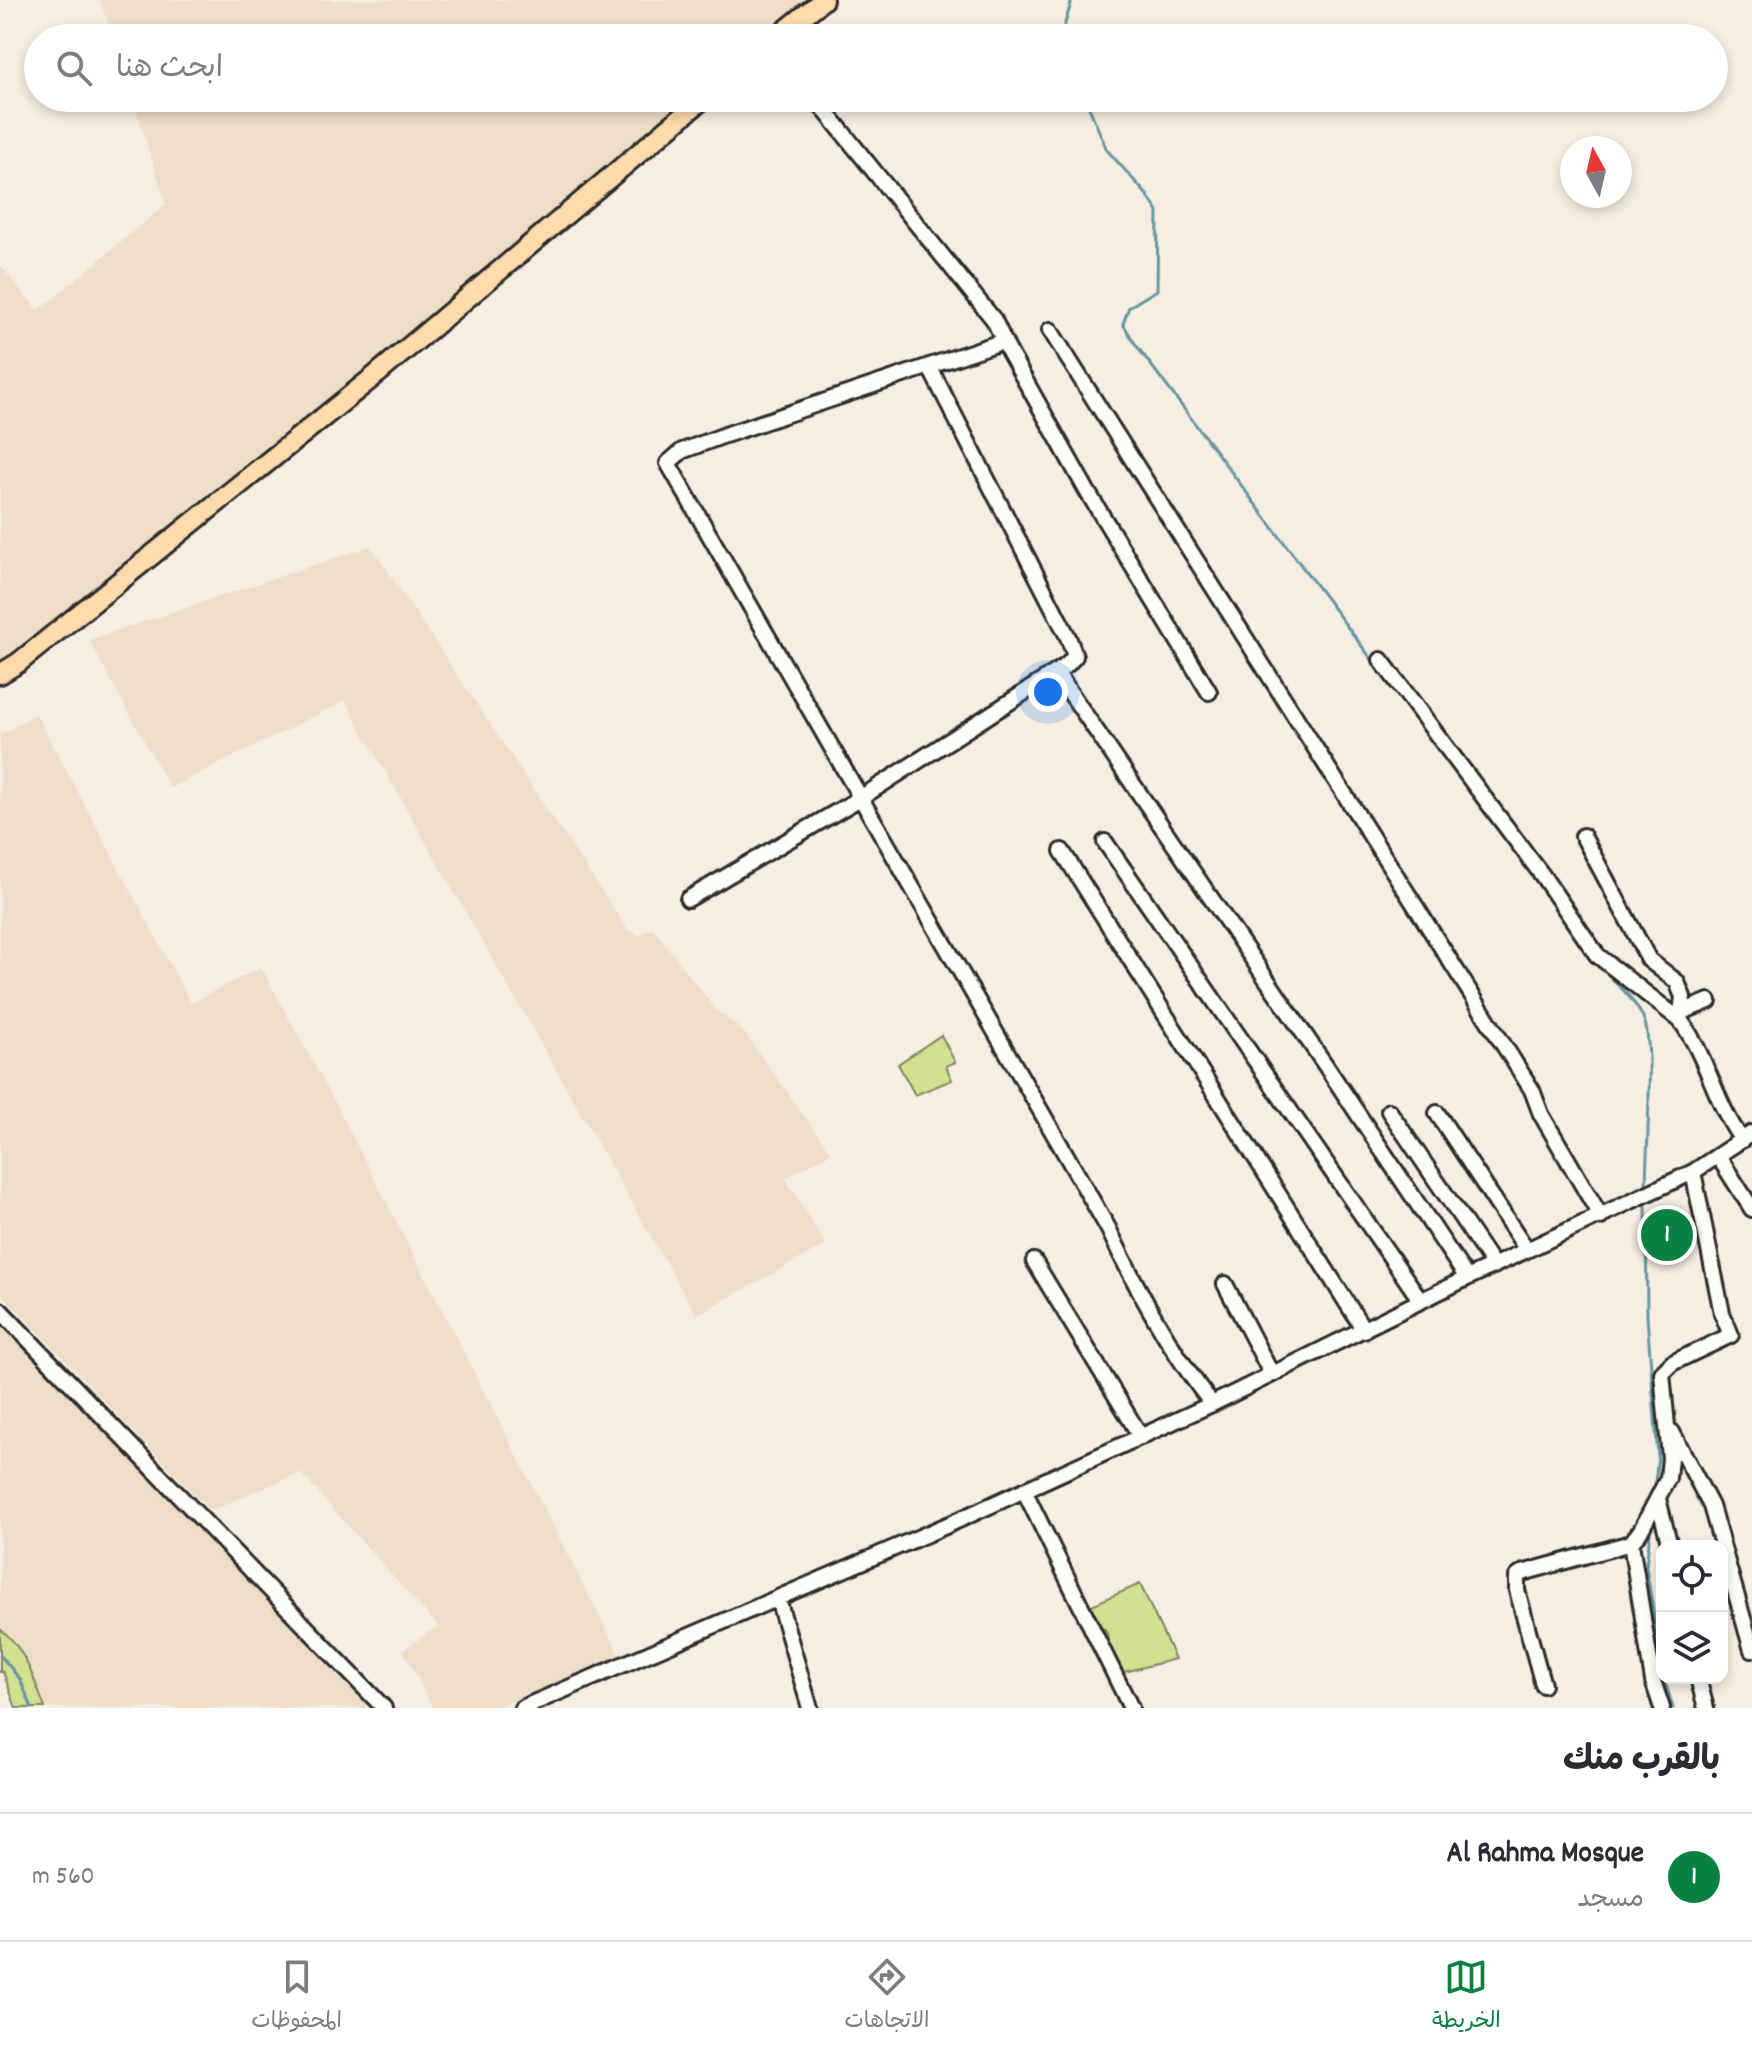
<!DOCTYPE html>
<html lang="ar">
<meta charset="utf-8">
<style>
body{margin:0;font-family:Dekko,"Playpen Sans Arabic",sans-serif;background:#f7f7f7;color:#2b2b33;direction:rtl}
.controls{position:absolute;right:24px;bottom:24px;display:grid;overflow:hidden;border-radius:16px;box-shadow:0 4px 12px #0003}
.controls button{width:72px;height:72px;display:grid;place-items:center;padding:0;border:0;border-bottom:2px solid #e1e1e2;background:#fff;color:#2b2b33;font:40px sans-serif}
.compass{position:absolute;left:1560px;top:136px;width:72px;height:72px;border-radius:50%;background:#fff;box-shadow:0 4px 12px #0003;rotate:352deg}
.you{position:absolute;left:1048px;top:692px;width:28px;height:28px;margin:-20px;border:6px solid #fff;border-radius:50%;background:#1a73e8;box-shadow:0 0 0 12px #1a73e833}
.badge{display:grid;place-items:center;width:52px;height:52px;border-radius:50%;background:#0b8043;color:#fff;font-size:26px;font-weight:700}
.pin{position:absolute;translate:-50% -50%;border:4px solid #fff;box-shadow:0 2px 8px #0006}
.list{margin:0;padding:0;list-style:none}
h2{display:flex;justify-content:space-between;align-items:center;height:104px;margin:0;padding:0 32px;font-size:34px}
h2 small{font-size:26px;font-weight:400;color:#7c7c81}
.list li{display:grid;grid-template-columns:52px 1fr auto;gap:24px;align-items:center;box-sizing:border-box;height:128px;padding:0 32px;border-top:2px solid #e1e1e2}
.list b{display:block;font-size:30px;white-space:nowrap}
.list p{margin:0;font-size:26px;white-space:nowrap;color:#7c7c81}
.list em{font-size:26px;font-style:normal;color:#7c7c81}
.icon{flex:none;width:44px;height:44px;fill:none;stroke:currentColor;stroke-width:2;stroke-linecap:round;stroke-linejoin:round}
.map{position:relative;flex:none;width:1752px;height:1708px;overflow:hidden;direction:ltr}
.search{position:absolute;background:#fff;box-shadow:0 4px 12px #0003;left:24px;right:24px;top:24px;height:88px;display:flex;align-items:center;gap:20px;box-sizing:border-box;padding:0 28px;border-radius:44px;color:#7c7c81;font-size:30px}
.sheet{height:232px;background:#fff}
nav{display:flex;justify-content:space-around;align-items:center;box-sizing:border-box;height:112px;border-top:2px solid #e1e1e2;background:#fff;font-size:22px;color:#7c7c81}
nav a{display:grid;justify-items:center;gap:4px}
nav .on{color:#0b8043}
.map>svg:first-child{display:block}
.built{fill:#eedec8}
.green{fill:#d3df91;stroke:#7f855e;stroke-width:2}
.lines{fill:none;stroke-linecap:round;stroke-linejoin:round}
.stream{stroke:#66969f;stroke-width:3}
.minor-casing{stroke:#2b2b2b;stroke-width:20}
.major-casing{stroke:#2b2b2b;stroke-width:24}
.minor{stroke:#fdfcf7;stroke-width:14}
.major{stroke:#fedbac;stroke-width:18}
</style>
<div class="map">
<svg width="1752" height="1708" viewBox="0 0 1752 1708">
<rect width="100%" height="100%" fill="#f6eee2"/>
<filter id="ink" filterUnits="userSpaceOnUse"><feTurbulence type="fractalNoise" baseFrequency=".0125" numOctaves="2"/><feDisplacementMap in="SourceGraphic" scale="16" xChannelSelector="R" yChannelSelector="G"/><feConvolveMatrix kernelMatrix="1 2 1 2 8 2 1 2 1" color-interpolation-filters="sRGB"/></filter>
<g filter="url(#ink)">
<!-- built -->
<path class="built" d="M100,0H810L763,38H112Z
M132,98H704L0,673V265L38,311L166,204Z
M371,546L627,929L639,935L653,928L716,1010L743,1031L831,1153L785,1178L826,1245L696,1315L345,701L170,788L89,640Z
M36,714L191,1003L261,967L338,1108L621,1658L495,1708H433L403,1650L438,1626L300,1473L210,1511L0,1292V735Z
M0,1322L61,1383L368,1705L366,1708H45L24,1658L10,1636L0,1629Z"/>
<!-- green -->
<path class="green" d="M941,1035L955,1062L946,1066L952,1080L915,1095L898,1064Z
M1140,1584L1175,1659L1124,1672L1106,1641L1108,1636L1105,1629H1098L1087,1607Z
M0,1629C25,1647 34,1680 45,1708H16L3,1672H0Z"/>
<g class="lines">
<!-- stream -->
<path class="stream" d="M1063,38L1062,33L1072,0
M1085,98L1107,150L1147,195L1158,212L1157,290L1129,307L1123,324L1136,345L1433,741
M1600,965C1616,985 1630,993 1643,1017C1655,1042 1646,1154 1646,1189
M1646,1201L1647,1317L1658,1456L1654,1492
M1651,1524L1646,1566L1662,1667
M0,1655L20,1679L32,1708
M1664,1678L1673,1708"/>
<!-- minor casing -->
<g class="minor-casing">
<path id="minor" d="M815,98L994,320L1008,350L1087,491L1209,692
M1050,330L1508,1052L1532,1090L1541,1114L1601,1217
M1004,341L725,435L682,451L668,463L1108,1228C1137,1290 1170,1350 1212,1404
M1381,660L1542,875L1597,955L1680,1020C1707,1056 1715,1103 1742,1140
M1056,672L1326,1066L1467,1278
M1583,836L1649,960L1677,982L1683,997L1680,1020
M1105,842L1421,1301
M1062,851L1364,1330
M688,899L862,797L1067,665L1075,656L1068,637L929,366
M1682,1012L1709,1001
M1389,1111L1494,1266
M1437,1113L1527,1250
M1718,1156L1752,1209
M1034,1261L1141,1437
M1225,1284L1271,1373
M0,1310L384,1708
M1672,1432L1711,1506L1752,1650
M1024,1490L1131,1708
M1658,1499L1670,1546
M778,1599L810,1708
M1698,1678L1706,1708
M1543,1685L1517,1590V1577L1522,1573L1631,1543
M522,1708L950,1524L1212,1404L1467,1278L1693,1172L1752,1133
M1662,1708L1653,1681L1631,1543L1641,1530L1668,1478L1670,1458L1662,1373L1672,1363L1731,1335L1722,1313L1693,1172"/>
</g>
<!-- major casing -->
<g class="major-casing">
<path id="major" d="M776,38L823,0
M0,674L18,663L377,374L704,98"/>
</g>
<!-- minor -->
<use href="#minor" class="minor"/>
<!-- major -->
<use href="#major" class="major"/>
</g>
</g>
</svg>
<div class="controls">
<button><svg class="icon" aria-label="locate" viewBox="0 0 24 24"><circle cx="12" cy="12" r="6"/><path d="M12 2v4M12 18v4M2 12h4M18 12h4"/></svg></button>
<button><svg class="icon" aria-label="layers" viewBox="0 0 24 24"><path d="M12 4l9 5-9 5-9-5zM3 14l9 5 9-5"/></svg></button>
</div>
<svg class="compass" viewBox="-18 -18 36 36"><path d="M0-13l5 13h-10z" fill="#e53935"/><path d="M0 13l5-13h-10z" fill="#7c7c81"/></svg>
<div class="you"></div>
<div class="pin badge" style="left:1667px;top:1235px">1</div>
<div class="search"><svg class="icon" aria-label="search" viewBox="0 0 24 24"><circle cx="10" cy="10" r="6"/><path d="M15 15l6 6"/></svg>ابحث هنا</div>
</div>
<section class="sheet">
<h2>بالقرب منك<small></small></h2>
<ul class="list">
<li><span class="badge">1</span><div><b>Al Rahma Mosque</b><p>مسجد</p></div><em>560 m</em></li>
</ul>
</section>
<nav>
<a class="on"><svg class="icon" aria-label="map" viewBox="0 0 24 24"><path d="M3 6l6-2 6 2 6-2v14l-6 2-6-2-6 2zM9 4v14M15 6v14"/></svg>الخريطة</a>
<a><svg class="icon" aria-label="directions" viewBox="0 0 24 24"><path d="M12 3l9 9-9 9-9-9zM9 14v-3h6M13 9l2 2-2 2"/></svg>الاتجاهات</a>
<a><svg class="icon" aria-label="saved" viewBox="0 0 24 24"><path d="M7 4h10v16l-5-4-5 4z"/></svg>المحفوظات</a>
</nav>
